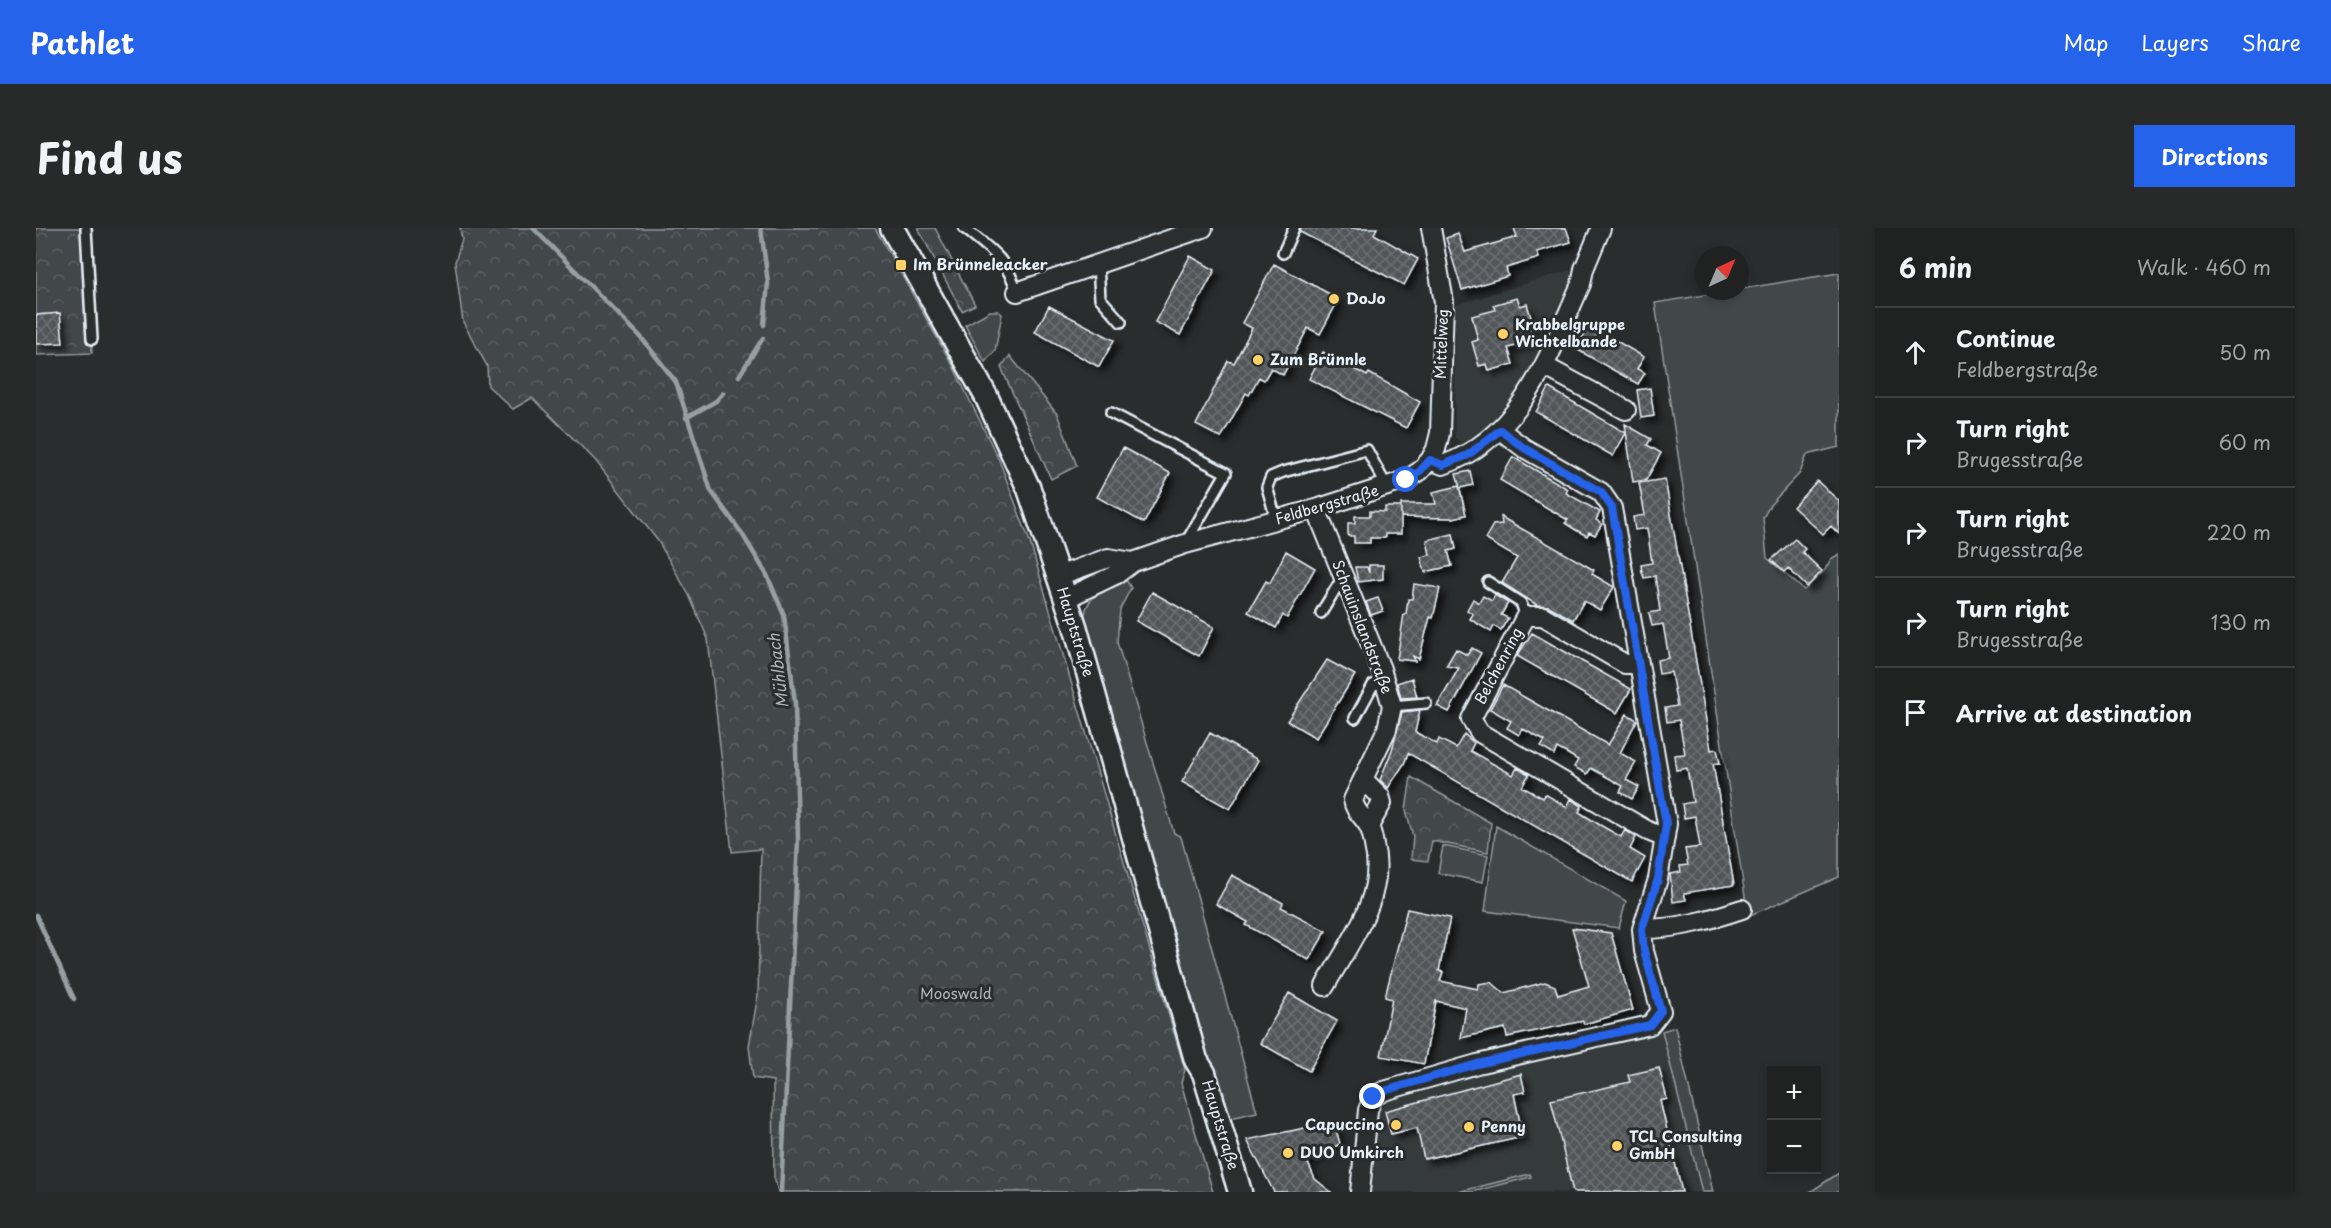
<!DOCTYPE html>
<meta charset="utf-8">
<style>
body{margin:0;font-family:"Playpen Sans",sans-serif;background:#282a2a;color:#f1f3f6}
.controls{position:absolute;right:18px;bottom:18px;display:grid;overflow:hidden;border-radius:0px;box-shadow:0 3px 9px #0003}
.controls button{width:54px;height:54px;display:grid;place-items:center;padding:0;border:0;border-bottom:2px solid #3d3f40;background:#202222;color:#f1f3f6;font:30px sans-serif}
.compass{position:absolute;left:1659px;top:18px;width:54px;height:54px;border-radius:50%;background:#202222;box-shadow:0 3px 9px #0003;rotate:44deg}
.stop{position:absolute;width:18px;height:18px;margin:-14px;border:4px solid #2563eb;border-radius:50%;background:#fff}
.stop.end{background:#2563eb;border-color:#fff;box-shadow:0 2px 6px #0008}
.list{margin:0;padding:0;list-style:none}
h2{display:flex;justify-content:space-between;align-items:center;height:78px;margin:0;padding:0 24px;font-size:26px}
h2 small{font-size:20px;font-weight:400;color:#a2a4a5}
.list li{display:grid;grid-template-columns:39px 1fr auto;gap:18px;align-items:center;box-sizing:border-box;height:90px;padding:0 24px;border-top:2px solid #3d3f40}
.list b{display:block;font-size:22px;white-space:nowrap}
.list p{margin:0;font-size:20px;white-space:nowrap;color:#a2a4a5}
.list em{font-size:20px;font-style:normal;color:#a2a4a5}
.icon{flex:none;width:33px;height:33px;fill:none;stroke:currentColor;stroke-width:2;stroke-linecap:round;stroke-linejoin:round}
.map{position:relative;flex:none;width:1803px;height:964px;overflow:hidden;border-radius:0px}
header{display:flex;align-items:center;gap:36px;box-sizing:border-box;height:84px;padding:0 30px;background:#2563eb;color:#fff}
header strong{font-size:28px}
nav{display:flex;gap:33px;margin-inline-start:auto;font-size:21px}
.intro{display:flex;align-items:center;justify-content:space-between;box-sizing:border-box;height:144px;padding:0 36px}
h1{margin:0;font-size:42px}
.button{padding:15px 27px;border-radius:0px;background:#2563eb;color:#fff;font-size:21px;font-weight:700}
main{display:flex;gap:36px;padding:0 36px}
aside{flex:1;background:#202222;border-radius:0px;box-shadow:0 3px 9px #0003}
.map>svg:first-child{display:block}
.built{fill:#363a3b}
.grass{fill:#424648;stroke:#959ca0;stroke-width:1.5}
.forest{fill:url(#forest-crowns);stroke:#959ca0;stroke-width:1.5}
.lines{fill:none;stroke-linecap:round;stroke-linejoin:round}
.stream{stroke:#989fa3;stroke-width:4.5}
.building{fill:url(#building-cross-hatch);stroke:#e8f1f8;stroke-width:1.5;filter:url(#shadow)}
.service-casing{stroke:#e8f1f8;stroke-width:14}
.minor-casing{stroke:#e8f1f8;stroke-width:22}
.tertiary-casing{stroke:#e8f1f8;stroke-width:27}
.service{stroke:#2a2d2e;stroke-width:9}
.minor{stroke:#2a2d2e;stroke-width:18}
.tertiary{stroke:#2a2d2e;stroke-width:22}
.route{stroke:#2563eb;stroke-width:8}
.poi-dot{fill:#ffd166;stroke:#2a2d2e;stroke-width:2}
.labels{text-anchor:middle;stroke-width:6;stroke-linejoin:round;paint-order:stroke}
.poi-label{font-size:15px;font-weight:bold;fill:#e8f1f8;stroke:#2a2d2e;text-anchor:start}
.street-label{font-size:15px;fill:#e8f1f8;stroke:#2a2d2e}
.park-label{font-size:15px;fill:#aeb5ba;stroke:#2a2d2e}
.water-label{font-size:16px;font-style:italic;fill:#acb3b9;stroke:#2a2d2e}
</style>
<header>
<strong>Pathlet</strong>
<nav><a>Map</a><a>Layers</a><a>Share</a></nav>
</header>
<div class="intro"><h1>Find us</h1><a class="button">Directions</a></div>
<main>
<div class="map">
<svg width="1803" height="964" viewBox="0 0 1803 964">
<defs>
<pattern id="forest-crowns" width="20" height="18" patternUnits="userSpaceOnUse" patternTransform="scale(1.5)"><rect width="20" height="18" fill="#424648"/><path d="M2 6a3 3 0 1 1 6 0M12 15a3 3 0 1 1 6 0" fill="none" stroke="#5d6163"/></pattern>
<pattern id="building-cross-hatch" width="8" height="8" patternUnits="userSpaceOnUse" patternTransform="scale(1.5)"><rect width="8" height="8" fill="#535759"/><path d="M0 0l8 8M0 8l8-8" fill="none" stroke="#6c7072"/></pattern>
<filter id="shadow"><feDropShadow dx="5.5" dy="5.5" stdDeviation="3" flood-color="#0009"/></filter>
</defs>
<rect width="100%" height="100%" fill="#2a2d2e"/>
<filter id="ink" filterUnits="userSpaceOnUse"><feTurbulence type="fractalNoise" baseFrequency=".0167" numOctaves="2"/><feDisplacementMap in="SourceGraphic" scale="12" xChannelSelector="R" yChannelSelector="G"/><feConvolveMatrix kernelMatrix="1 2 1 2 8 2 1 2 1" color-interpolation-filters="sRGB"/></filter>
<g filter="url(#ink)">
<!-- built -->
<path class="built" d="M1534,42L1539,54L1500,140L1475,181L1428,218L1419,210V77Z
M1626,803L1666,964H1332L1341,885L1353,872L1367,865Z"/>
<!-- grass -->
<path class="grass" d="M1803,45V219L1771,227L1764,245L1734,277L1727,290L1731,330L1768,362L1787,345L1795,331L1803,326V649L1712,688L1619,75Z
M954,83H962L966,86L959,123L949,134L929,97Z
M1091,353L1095,360L1084,381L1081,414L1138,605L1145,609L1221,884L1186,892L1048,395C1048,366 1067,362 1091,353Z
M1460,598L1590,673L1583,700L1449,683Z
M1407,618L1452,627L1447,654L1402,645Z
M1639,799L1677,964H1666L1626,803Z
M1803,945V964H1774Z
M1494,946L1495,949L1436,964H1422Z"/>
<!-- forest -->
<path class="forest" d="M0,0H52L56,125L0,127Z
M424,0H839L917,138L963,232L994,314L1149,842L1145,855L1177,964H742L738,949L737,853L717,850L713,818L722,767L725,621L696,624L672,411L653,367L622,313L559,232L496,170L477,181L452,158L451,138L427,94L419,34L426,11Z
M882,0H899L939,77L926,83Z
M974,128L1021,186L1041,238L1015,251L965,139Z
M1375,549L1455,595L1452,624L1396,613L1392,633L1375,631L1377,608L1370,582Z"/>
<g class="lines">
<!-- stream -->
<path class="stream" d="M497,0L604,108L640,154L675,263L705,304L731,347L748,387L759,475L762,612L745,964
M725,0L732,55L728,97
M703,148L727,110
M650,190L680,173L687,165
M0,687L38,771"/>
</g>
<!-- building -->
<path class="building" d="M1265,0H1341L1338,6L1382,31L1368,57L1264,4Z
M1478,0H1530L1535,14L1501,24L1503,30L1470,40L1472,48L1426,62L1410,10L1422,6L1429,24L1481,9Z
M1154,28L1179,42L1144,107L1119,94Z
M1238,36L1303,71L1284,106L1272,100L1247,147L1235,140L1228,152L1223,149L1213,167L1210,165L1185,210L1160,197L1192,133L1198,135L1216,100L1206,95Z
M1481,70L1484,78L1491,76L1498,100L1491,101L1495,114L1472,120L1477,136L1453,143L1451,136L1443,138L1436,114L1442,112L1436,88L1459,82L1457,77Z
M1013,78L1078,112L1063,139L999,104Z
M24,85L27,115L0,116V87Z
M1553,97L1608,129L1601,141L1609,145L1602,156L1540,121Z
M1287,124L1331,148L1333,145L1384,174L1370,200L1273,151Z
M1513,160L1590,205L1577,228L1500,184Z
M1614,160L1618,188L1605,190L1601,162Z
M1589,196L1615,211L1611,217L1625,225L1610,252L1597,254Z
M1087,220L1134,245L1108,295L1061,269Z
M1477,229L1532,261L1530,265L1564,284L1560,292L1566,296L1559,307L1553,304L1551,308L1540,302L1529,295L1532,292L1464,252Z
M1434,243L1437,257L1424,260L1420,246Z
M1629,251L1675,522L1681,521L1684,535L1677,536L1698,657L1648,665L1650,672L1637,674L1634,646L1645,644L1644,638L1652,637L1649,621L1664,619L1659,588L1648,590L1646,576L1657,574L1651,540L1640,542L1638,527L1649,526L1643,492L1631,494L1629,480L1641,478L1635,444L1623,446L1621,432L1633,430L1627,396L1616,398L1613,385L1624,383L1619,348L1608,350L1606,344L1605,337L1616,335L1611,300L1599,302L1597,289L1609,287L1603,255Z
M1781,253L1803,273V306L1795,298L1787,306L1757,279Z
M1423,258L1430,287L1417,290L1365,289V280V306H1349V310H1334V315H1318V308H1312V295H1319V288H1334V283L1349,284V279H1365V276H1400L1397,264Z
M1465,289L1558,342L1556,346L1578,359L1564,382L1548,373L1537,392L1513,378L1501,377L1466,355L1481,330L1449,311L1457,297L1466,296Z
M1417,306L1420,321L1412,323L1416,338L1389,344L1385,329L1394,327L1391,312Z
M1759,311L1769,321L1766,324L1786,343L1771,359L1752,340L1748,344L1735,332Z
M1250,323L1279,340L1251,390L1247,387L1240,400L1212,384L1230,353L1234,355Z
M1333,337H1347V351L1322,354L1319,339H1331L1333,345Z
M1378,356L1404,360L1397,390L1394,389L1383,431L1377,428L1379,433L1361,431L1368,386H1370L1372,371H1376Z
M1116,364L1178,399L1163,428L1100,393Z
M1459,367L1472,375L1465,387L1472,390L1465,402L1458,398L1455,404L1434,391L1437,386L1431,382L1437,371L1443,375L1447,368L1456,373Z
M1342,370L1347,383L1335,387L1330,374Z
M1496,405L1595,461L1581,485L1481,428Z
M1436,420L1445,425L1413,484L1401,478L1423,440L1410,438L1420,421L1431,427Z
M1291,432L1319,447L1280,510L1251,493Z
M1376,450L1381,469L1365,470L1361,455Z
M1467,457L1572,517L1591,486L1601,492L1584,525L1600,534L1590,552L1603,559L1596,571L1584,564L1587,558L1555,540L1551,546L1538,539L1542,532L1532,526L1521,520L1518,527L1505,519L1509,513L1487,501L1483,507L1471,500L1475,493L1454,481Z
M1384,482L1379,504L1401,516L1403,511L1420,520L1428,506L1438,515L1434,523L1477,547L1481,540L1493,546L1486,559L1507,570L1509,566L1531,579L1535,571L1546,578L1543,584L1564,597L1585,609L1589,602L1600,609L1594,621L1609,630L1596,654L1372,525L1368,536L1352,560L1344,552L1356,522L1366,484Z
M1174,505L1222,532L1194,581L1146,554Z
M1196,647L1247,675L1245,679L1290,703L1273,732L1210,697L1212,694L1180,676Z
M1371,681L1414,690L1403,743L1407,744L1404,753L1442,761L1443,756L1455,754L1468,765L1509,754L1519,758L1522,767L1553,758L1536,700L1575,705L1597,782L1548,796L1547,793L1471,809L1469,800L1425,810L1430,780L1400,773L1388,836L1345,828L1356,771L1349,769Z
M1253,765L1301,793L1273,843L1224,815Z
M1623,840L1631,871L1624,873L1646,964H1537L1515,872L1594,854L1592,847Z
M1485,846L1489,864L1478,866L1487,909L1388,931L1381,900L1355,906L1349,883Z
M1298,894L1304,916L1271,933L1279,951L1295,964H1238L1211,912Z"/>
<g class="lines">
<!-- service casing -->
<g class="service-casing">
<path id="service" d="M50,0L56,111
M928,0C954,21 971,31 981,64
M1247,25L1258,0
M1062,36L1064,70L1085,94
M1075,185L1190,245L1149,316
M1240,291L1231,259L1235,249L1247,244L1331,222L1351,259
M1452,354L1485,375L1490,388
M1285,385L1302,357L1309,354
M1356,478L1390,475
M1319,490L1337,457L1349,455"/>
</g>
<!-- minor casing -->
<g class="minor-casing">
<path id="minor" d="M981,64L1167,0
M1508,138L1590,182
M1394,232L1407,237C1486,209 1513,127 1545,56L1548,41L1565,0
M1280,281L1345,441L1356,478L1351,501L1317,572C1319,585 1328,588 1333,599C1336,604 1337,611 1338,617C1351,669 1313,714 1289,758
M1022,348L1072,330L1097,334
M1029,371L1081,346L1097,334L1149,316L1280,281L1370,252L1384,243L1394,232L1400,221L1404,205L1408,74L1395,0
M1602,436H1589L1507,388H1490L1435,491L1444,505L1612,603L1629,610
M1327,551L1344,568L1346,575L1333,598
M1606,701C1642,701 1673,692 1706,681
M1324,964L1332,882L1337,869L1348,863L1441,836L1614,797L1625,783L1608,723L1606,701L1622,651L1631,596L1576,280L1565,264L1488,220L1464,202"/>
</g>
<!-- tertiary casing -->
<g class="tertiary-casing">
<path id="tertiary" d="M856,0L950,168L993,261L1039,398L1160,832L1168,845L1204,964"/>
</g>
<!-- service -->
<use href="#service" class="service"/>
<!-- minor -->
<use href="#minor" class="minor"/>
<!-- tertiary -->
<use href="#tertiary" class="tertiary"/>
</g>
</g>
<g class="lines" filter="url(#ink)">
<!-- route -->
<path class="route" d="M1337,869L1348,863L1441,836L1614,797L1625,783L1608,723L1606,701L1622,651L1630,596L1576,280L1565,264L1488,220L1464,202L1432,227L1407,237L1394,232L1384,243L1370,252"/>
</g>
<!-- markers -->
<g class="poi-dot">
<rect x="859" y="31" width="12" height="12" rx="3"/>
<circle cx="1298" cy="71" r="6"/>
<circle cx="1467" cy="106" r="6"/>
<circle cx="1222" cy="132" r="6"/>
<circle cx="1360" cy="897" r="6"/>
<circle cx="1433" cy="899" r="6"/>
<circle cx="1581" cy="918" r="6"/>
<circle cx="1252" cy="925" r="6"/>
</g>
<g class="labels">
<!-- poi labels -->
<g class="poi-label">
<text x="877" y="42">Im Brünneleacker</text>
<text x="1310" y="76">DoJo</text>
<text x="1479" y="102">Krabbelgruppe<tspan x="1479" dy="17">Wichtelbande</tspan></text>
<text x="1234" y="137">Zum Brünnle</text>
<text x="1348" y="902" text-anchor="end">Capuccino</text>
<text x="1445" y="904">Penny</text>
<text x="1593" y="914">TCL Consulting<tspan x="1593" dy="17">GmbH</tspan></text>
<text x="1264" y="930">DUO Umkirch</text>
</g>
<!-- street labels -->
<g class="street-label">
<text transform="translate(1406 116) rotate(-88)" y="5">Mittelweg</text>
<text transform="translate(1291 277) rotate(-16)" y="5">Feldbergstraße</text>
<text transform="translate(1326 399) rotate(69)" y="5">Schauinslandstraße</text>
<text transform="translate(1039 404) rotate(73)" y="5">Hauptstraße</text>
<text transform="translate(1463 438) rotate(-62)" y="5">Belchenring</text>
<text transform="translate(1184 897) rotate(73)" y="5">Hauptstraße</text>
</g>
<!-- park labels -->
<g class="park-label">
<text x="920" y="771">Mooswald</text>
</g>
<!-- water labels -->
<g class="water-label">
<text transform="translate(742 443) rotate(-97)" y="6">Mühlbach</text>
</g>
</g>
</svg>
<div class="controls">
<button>+</button>
<button>−</button>
</div>
<svg class="compass" viewBox="-18 -18 36 36"><path d="M0-13l5 13h-10z" fill="#e53935"/><path d="M0 13l5-13h-10z" fill="#a2a4a5"/></svg>
<div class="stop" style="left:1370px;top:252px"></div>
<div class="stop end" style="left:1337px;top:869px"></div>
</div>
<aside>
<h2>6 min<small>Walk · 460 m</small></h2>
<ul class="list">
<li><svg class="icon" aria-label="ahead" viewBox="0 0 24 24"><path d="M12 20V5M6 11l6-6 6 6"/></svg><div><b>Continue</b><p>Feldbergstraße</p></div><em>50 m</em></li>
<li><svg class="icon" aria-label="right" viewBox="0 0 24 24"><path d="M7 20v-9h11M14 6l5 5-5 5"/></svg><div><b>Turn right</b><p>Brugesstraße</p></div><em>60 m</em></li>
<li><svg class="icon" aria-label="right" viewBox="0 0 24 24"><path d="M7 20v-9h11M14 6l5 5-5 5"/></svg><div><b>Turn right</b><p>Brugesstraße</p></div><em>220 m</em></li>
<li><svg class="icon" aria-label="right" viewBox="0 0 24 24"><path d="M7 20v-9h11M14 6l5 5-5 5"/></svg><div><b>Turn right</b><p>Brugesstraße</p></div><em>130 m</em></li>
<li><svg class="icon" aria-label="arrive" viewBox="0 0 24 24"><path d="M6 21V4h12l-3 4 3 4H6"/></svg><div><b>Arrive at destination</b></div></li>
</ul>
</aside>
</main>
